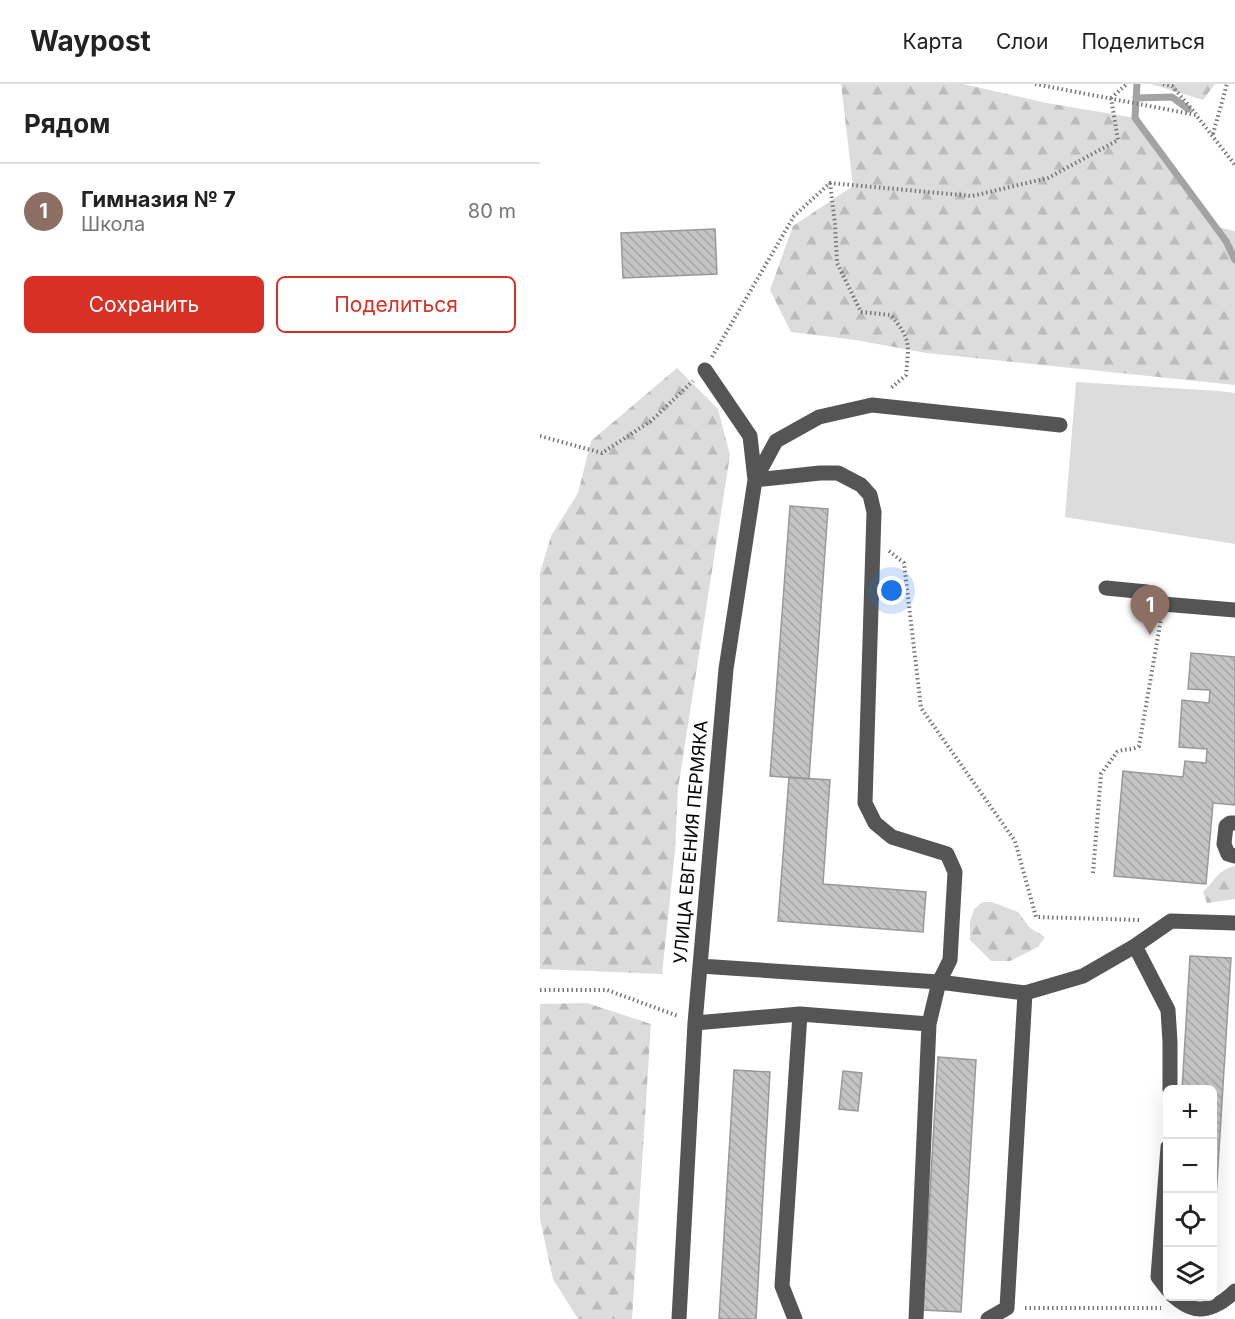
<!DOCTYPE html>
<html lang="ru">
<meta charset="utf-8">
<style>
body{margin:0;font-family:Inter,sans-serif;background:#f2f2f2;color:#222}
.controls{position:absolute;right:18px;bottom:18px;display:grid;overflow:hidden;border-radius:9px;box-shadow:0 6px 24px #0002}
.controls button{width:54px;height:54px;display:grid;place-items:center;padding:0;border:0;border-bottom:2px solid #e0e0e0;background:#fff;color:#222;font:30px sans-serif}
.you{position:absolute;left:352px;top:507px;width:21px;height:21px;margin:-15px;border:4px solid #fff;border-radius:50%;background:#1a73e8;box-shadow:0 0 0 9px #1a73e833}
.badge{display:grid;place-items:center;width:39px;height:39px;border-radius:50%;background:#d93025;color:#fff;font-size:20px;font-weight:700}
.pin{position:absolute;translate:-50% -50px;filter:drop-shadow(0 2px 3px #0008)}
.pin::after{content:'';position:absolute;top:32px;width:21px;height:18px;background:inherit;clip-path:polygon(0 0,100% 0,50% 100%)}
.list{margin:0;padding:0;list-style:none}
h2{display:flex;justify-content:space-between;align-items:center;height:78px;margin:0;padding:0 24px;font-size:26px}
h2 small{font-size:20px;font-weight:400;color:#767676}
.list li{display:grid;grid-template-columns:39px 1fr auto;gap:18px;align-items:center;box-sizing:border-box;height:96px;padding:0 24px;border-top:2px solid #e0e0e0}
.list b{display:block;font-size:22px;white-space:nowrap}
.list p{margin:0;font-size:20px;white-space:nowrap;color:#767676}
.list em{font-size:20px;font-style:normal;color:#767676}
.actions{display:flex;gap:12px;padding:18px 24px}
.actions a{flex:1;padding:14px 0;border:2px solid #d93025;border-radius:9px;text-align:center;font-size:21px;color:#d93025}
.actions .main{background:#d93025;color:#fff}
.icon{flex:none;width:33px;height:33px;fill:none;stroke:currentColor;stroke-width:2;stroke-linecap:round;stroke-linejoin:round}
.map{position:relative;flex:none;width:695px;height:1235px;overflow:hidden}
header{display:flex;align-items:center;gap:36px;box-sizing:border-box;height:84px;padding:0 30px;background:#fff;border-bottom:2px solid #e0e0e0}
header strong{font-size:28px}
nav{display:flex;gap:33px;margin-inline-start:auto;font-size:21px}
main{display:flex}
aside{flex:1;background:#fff}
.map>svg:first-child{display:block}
.green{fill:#dcdcdc}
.forest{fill:url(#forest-firs)}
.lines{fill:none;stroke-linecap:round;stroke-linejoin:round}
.stream{stroke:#a3a3a3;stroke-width:7}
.building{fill:url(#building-back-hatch);stroke:#999;stroke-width:1.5}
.path{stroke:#777;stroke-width:4;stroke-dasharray:1.5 3;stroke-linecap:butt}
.minor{stroke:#555;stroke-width:15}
.labels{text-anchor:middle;stroke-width:4.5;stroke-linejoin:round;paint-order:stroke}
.street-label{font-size:18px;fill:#000;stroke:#fff}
</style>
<header>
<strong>Waypost</strong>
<nav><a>Карта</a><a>Слои</a><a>Поделиться</a></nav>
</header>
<main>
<aside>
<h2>Рядом<small></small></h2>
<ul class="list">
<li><span class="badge" style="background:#8d6e63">1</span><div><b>Гимназия № 7</b><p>Школа</p></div><em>80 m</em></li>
</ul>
<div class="actions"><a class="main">Сохранить</a><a>Поделиться</a></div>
</aside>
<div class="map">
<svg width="695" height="1235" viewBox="0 0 695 1235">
<defs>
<pattern id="forest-firs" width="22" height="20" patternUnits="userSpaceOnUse" patternTransform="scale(1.5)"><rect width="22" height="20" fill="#dcdcdc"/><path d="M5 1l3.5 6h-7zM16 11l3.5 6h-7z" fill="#bbb"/></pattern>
<pattern id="building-back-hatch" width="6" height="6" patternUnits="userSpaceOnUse" patternTransform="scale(1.5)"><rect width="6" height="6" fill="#c4c4c4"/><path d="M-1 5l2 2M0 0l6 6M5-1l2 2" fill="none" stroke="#a7a7a7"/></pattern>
</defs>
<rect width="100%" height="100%" fill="#fff"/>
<!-- green -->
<path class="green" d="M536,298L679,307L695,309V460L525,433Z"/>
<!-- forest -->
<path class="forest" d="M301,0H423L507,19L595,34L629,76L670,142L695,147V301L386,269L316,256L251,248L230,206L253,142L313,102Z
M611,0H675L663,16Z
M137,284L178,325L190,371L138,705L135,767L122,890L0,885V489L11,452L38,409L51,357Z
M695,782V815L667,819L663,808C676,796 677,786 695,782Z
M443,818H452L478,828L490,844L505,853L498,863L470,877H451L430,856V838L434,825Z
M47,919L111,940L92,1235H38L13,1195L0,1135V920Z"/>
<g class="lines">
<!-- stream -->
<path class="stream" d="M597,0L595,34L686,157L695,176
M596,14L632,13L648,25"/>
</g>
<!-- building -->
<path class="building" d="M175,145L177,190L83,194L81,149Z
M250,422L288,425L269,695L230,692Z
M651,569L695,573V721L673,719L666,800L574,792L583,687L643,693L645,677L666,679L667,665L639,663L642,616L669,619L670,606L648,605Z
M249,693L290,696L283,800L386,808L383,848L238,837Z
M650,872L691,874L672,1177V1006H642Z
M398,973L436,976L421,1228L383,1226Z
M194,986L230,988L216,1235H179Z
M303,987L322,989L318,1027L299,1025Z"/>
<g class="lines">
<!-- path -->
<path class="path" d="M495,0L656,31L695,81
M623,0L632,2L656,30
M571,14L587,0
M673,50L687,0
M290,99L295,140L297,179L321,228L351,231C371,256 369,259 366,291L350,305
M172,273L254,132L290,99L432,112L508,94L578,56L571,14
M0,352L62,369L111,337L153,297
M349,467L364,479L381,624L475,757L496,833L601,836
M553,789L561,690L577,668C584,664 592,667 599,662L621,535
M0,906H67L138,932
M485,1224H621"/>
<!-- minor -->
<path class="minor" d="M165,286L210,352L215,396
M215,396L236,357L279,333L332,321L520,341
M566,504L607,508L623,520L695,526
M695,739H690L686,742L684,760L688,770L695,772
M595,862L628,926L630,958V1006
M160,882L399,898L485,909L543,892L595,862L631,837L695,839
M155,939L260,930L389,940
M628,1063L618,1193L628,1206
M633,1212C638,1216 644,1221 650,1223C666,1230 684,1218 695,1207
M139,1235L155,939L186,585L215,396L280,389H298L321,401L330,411L334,428L325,719L335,739L352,753L407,770L415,788L410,876L399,898L389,940L376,1235
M255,1235L242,1202L260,930
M448,1235L467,1224L485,909"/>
</g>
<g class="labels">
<!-- street labels -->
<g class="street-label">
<text transform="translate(151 758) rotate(-85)" y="6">УЛИЦА ЕВГЕНИЯ ПЕРМЯКА</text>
</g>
</g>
</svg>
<div class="controls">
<button>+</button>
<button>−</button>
<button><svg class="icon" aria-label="locate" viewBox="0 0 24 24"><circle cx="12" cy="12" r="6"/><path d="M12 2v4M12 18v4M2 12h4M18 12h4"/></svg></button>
<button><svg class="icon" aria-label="layers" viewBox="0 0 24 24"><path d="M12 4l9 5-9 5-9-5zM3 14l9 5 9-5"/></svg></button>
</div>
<div class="you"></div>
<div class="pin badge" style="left:610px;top:551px;background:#8d6e63">1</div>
</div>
</main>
